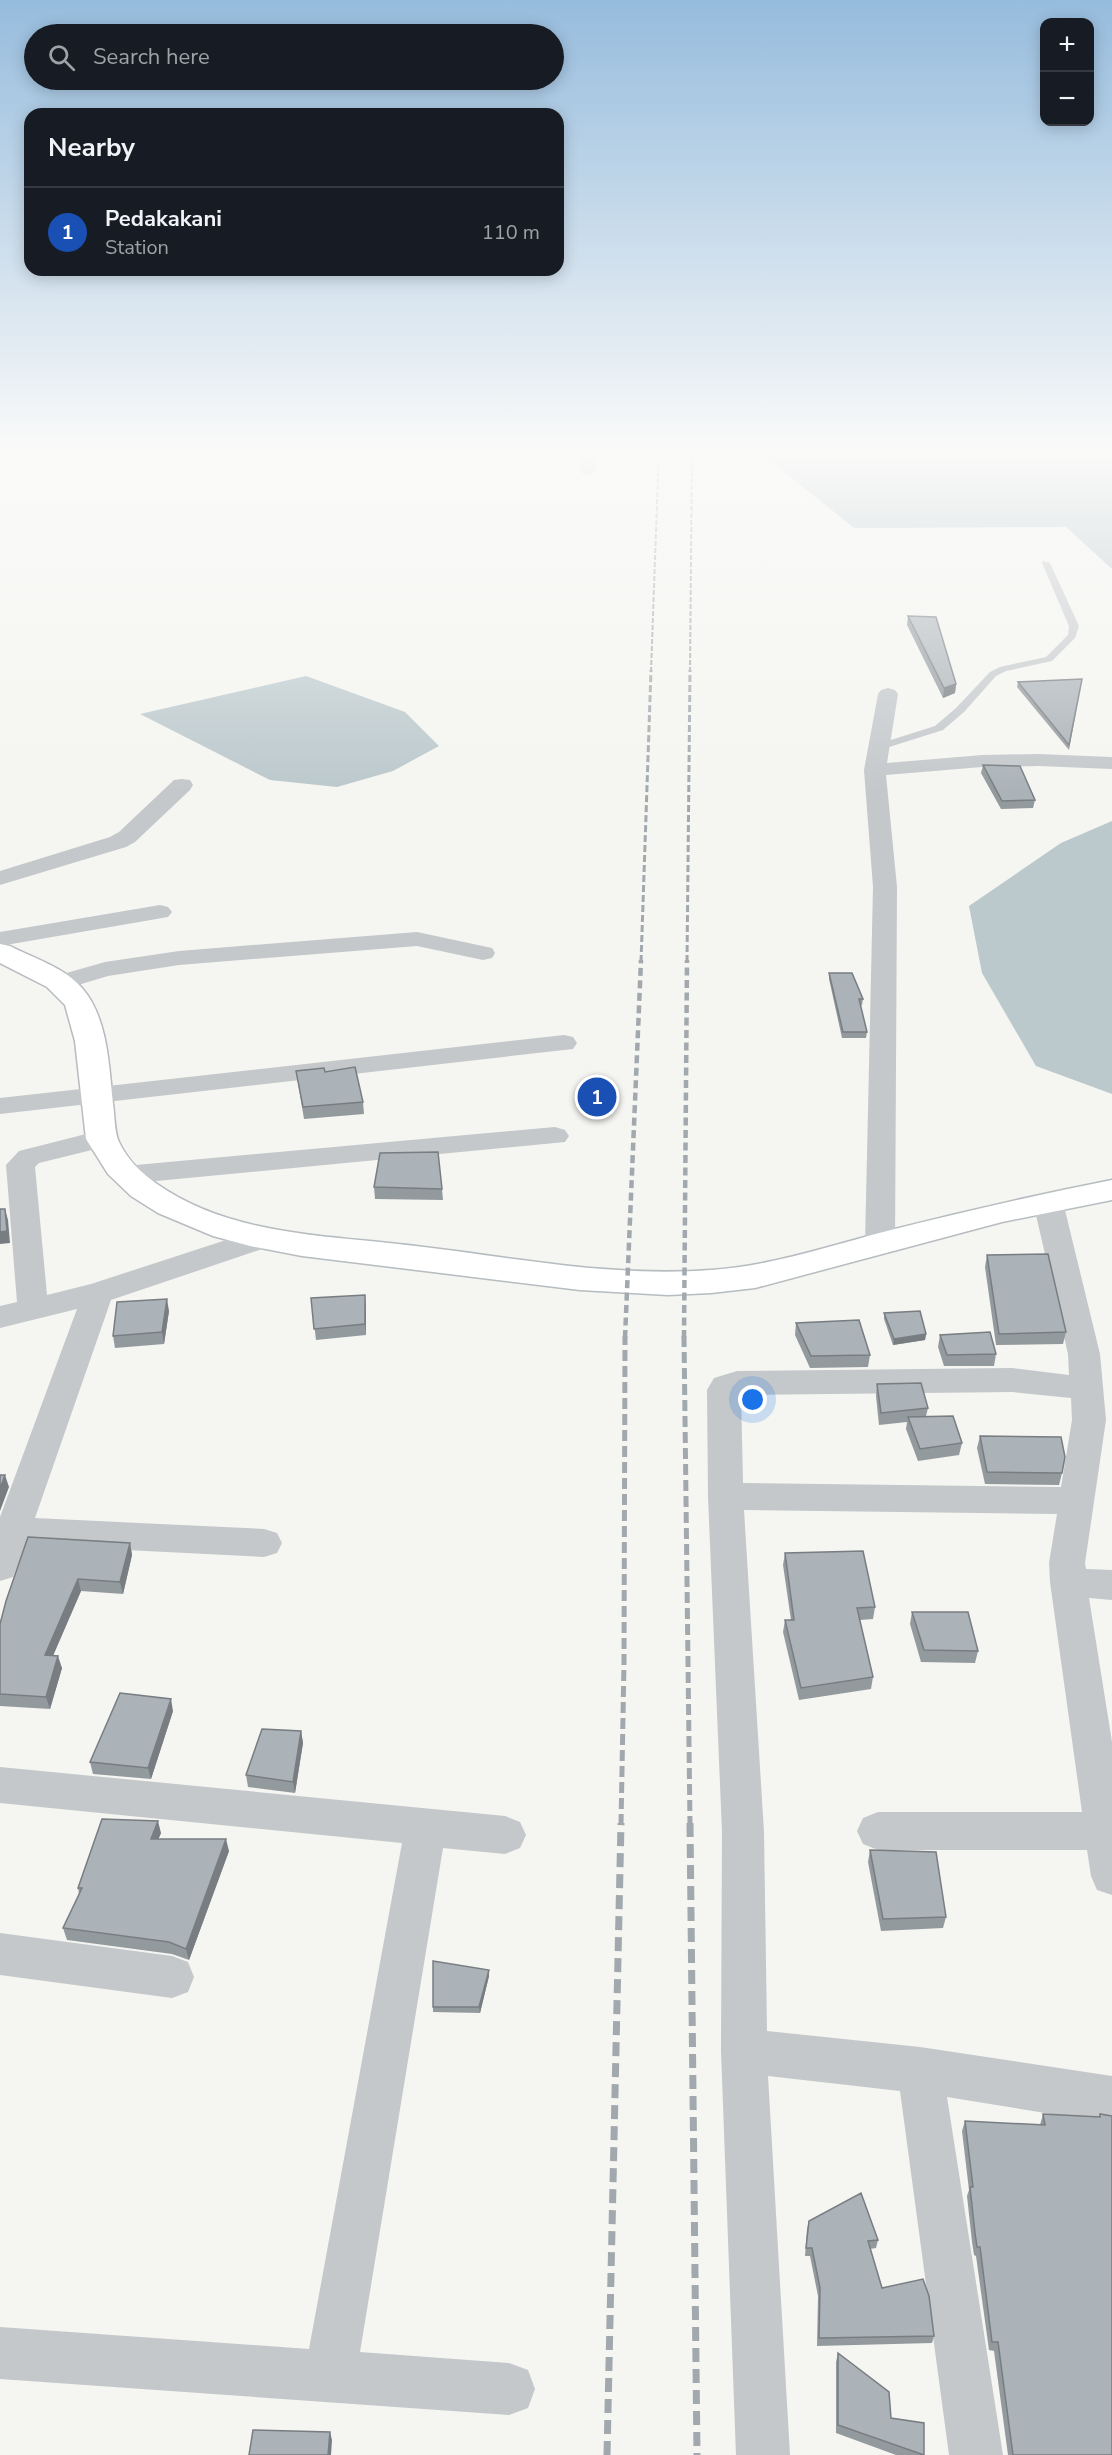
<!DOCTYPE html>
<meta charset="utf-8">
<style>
body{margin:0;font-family:"Nunito Sans",sans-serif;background:#242831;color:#f1f3f6}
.controls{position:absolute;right:18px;top:18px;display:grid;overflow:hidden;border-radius:12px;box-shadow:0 3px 15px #0003}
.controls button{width:54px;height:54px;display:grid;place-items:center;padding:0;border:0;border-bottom:2px solid #363941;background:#171b24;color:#f1f3f6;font:30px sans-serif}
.you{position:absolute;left:753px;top:1400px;width:21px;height:21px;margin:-15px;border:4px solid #fff;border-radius:50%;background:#1a73e8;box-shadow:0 0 0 9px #1a73e833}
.badge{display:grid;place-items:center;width:39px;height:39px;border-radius:50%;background:#f04116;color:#fff;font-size:20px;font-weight:700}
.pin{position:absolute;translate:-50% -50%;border:3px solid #fff;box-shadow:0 2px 6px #0006}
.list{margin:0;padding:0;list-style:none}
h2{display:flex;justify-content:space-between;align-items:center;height:78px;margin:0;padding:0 24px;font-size:26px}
h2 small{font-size:20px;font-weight:400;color:#9ea1a6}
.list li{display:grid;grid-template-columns:39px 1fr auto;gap:18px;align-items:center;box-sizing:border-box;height:90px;padding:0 24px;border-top:2px solid #363941}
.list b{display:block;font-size:22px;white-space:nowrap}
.list p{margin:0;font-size:20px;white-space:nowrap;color:#9ea1a6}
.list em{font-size:20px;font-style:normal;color:#9ea1a6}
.icon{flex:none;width:33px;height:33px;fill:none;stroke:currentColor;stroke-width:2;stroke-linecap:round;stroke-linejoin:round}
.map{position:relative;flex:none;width:1112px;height:2455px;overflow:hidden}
.search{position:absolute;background:#171b24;box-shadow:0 3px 15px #0003;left:24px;top:24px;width:540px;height:66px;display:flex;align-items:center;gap:15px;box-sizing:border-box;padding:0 21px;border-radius:33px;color:#9ea1a6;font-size:22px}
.panel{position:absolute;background:#171b24;box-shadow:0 3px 15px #0003;left:24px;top:108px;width:540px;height:168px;border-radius:18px}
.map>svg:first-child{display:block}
.water{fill:#bbc8cc}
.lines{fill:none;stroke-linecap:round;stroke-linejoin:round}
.secondary-casing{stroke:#b6bcc0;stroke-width:3}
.lane{fill:#c4c8cb;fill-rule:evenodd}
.street{fill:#c4c8cb;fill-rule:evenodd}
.secondary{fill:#fff;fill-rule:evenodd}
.rail-far4{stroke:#a2a9ae;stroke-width:2;stroke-dasharray:5 2;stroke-linecap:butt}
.rail-far3{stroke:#a2a9ae;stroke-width:3;stroke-dasharray:7 3;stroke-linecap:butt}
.rail-far2{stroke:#a2a9ae;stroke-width:4.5;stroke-dasharray:8 4.5;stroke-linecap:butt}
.rail-far1{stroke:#a2a9ae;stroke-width:5;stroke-dasharray:11 5;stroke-linecap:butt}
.rail{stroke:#a2a9ae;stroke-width:7;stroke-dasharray:14 7;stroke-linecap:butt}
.wall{fill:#939a9e}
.shaded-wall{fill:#787d81}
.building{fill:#abb3b8;stroke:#787d81;stroke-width:1.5}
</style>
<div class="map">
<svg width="1112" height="2455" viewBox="0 0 1112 2455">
<rect width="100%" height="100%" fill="#f5f5f1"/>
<!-- water -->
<path class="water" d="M762,447H1112V569L1066,527L854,528L768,459Z
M306,676L405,712L439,746L393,771L337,787L270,780L140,714Z
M1112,821V1094L1036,1066L982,973L969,906L1061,843Z"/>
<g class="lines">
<!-- secondary casing -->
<g class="secondary-casing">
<path id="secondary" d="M0,944L10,946C33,958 64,967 82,988C108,1018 109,1066 113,1104C115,1116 114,1131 119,1142C127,1159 142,1174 157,1184C227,1233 316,1235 398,1244C502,1255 606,1278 711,1270C771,1266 829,1246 887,1231C961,1212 1036,1195 1112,1180V1200L1002,1222L755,1288L711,1293L668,1295L580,1290L302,1256L250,1246L213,1236L158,1213L131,1196L108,1174L86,1139L75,1041L65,1005L47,987L0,963Z"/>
</g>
<!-- lane -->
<path class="lane" d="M1043,561L1050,563L1079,626L1075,638L1052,661L1006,671L996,676L964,712L943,730L883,749H875V745L935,726L956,708L990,672L1000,667L1046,657L1068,635L1069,626L1042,563Z"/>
<!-- street -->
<path class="street" d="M580,447H594L596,471L593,474H583L580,471Z
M888,688L895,690L898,694L887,763L982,755L1039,754L1112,757V769L1039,766L982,767L886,775L897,887L895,1244L891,1251L880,1254L869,1251L865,1244L873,887L864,770L878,694L881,690Z
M182,779L190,780L193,785L190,790L135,842L126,847L0,885V871L110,837L119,832L174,780Z
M160,905L168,907L172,912L168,917L0,946V932Z
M417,932L492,948L495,953L492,958L483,960L417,946L179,965L108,976L58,991L49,988L45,983L49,978L105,962L179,951Z
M564,1035L573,1037L577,1043L573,1049L0,1114V1098Z
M555,1127L565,1130L569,1136L565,1142L125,1184L115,1181L111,1175L115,1169L125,1166Z
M102,1130L112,1133L116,1139L112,1145L39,1163L35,1167L47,1295L91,1284L263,1228L274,1231L278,1238L274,1245L111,1300L35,1518L264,1529L277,1533L282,1543L277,1553L264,1557L26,1545L13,1577L0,1581V1517L77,1309L0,1328V1306L17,1302L6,1165L19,1151Z
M1048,1193L1058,1195L1063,1202L1100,1354L1106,1420L1085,1563L1086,1569L1112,1570V1600L1089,1598L1112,1742V1895L1097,1890L1091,1876L1087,1850H878L863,1844L857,1831L863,1818L878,1812H1082L1050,1582L1049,1563L1057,1514L744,1510L764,1832L767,2031L920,2047L1112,2076V2124L947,2097L1003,2455H949L900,2091L768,2076L790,2455H736L721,2051L722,1832L708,1496L707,1390L714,1378L737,1371L1012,1368L1069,1375L1068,1354L1033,1202L1038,1195ZM1012,1392L1071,1398L1072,1420L1061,1487L743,1483L741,1395Z
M0,1767L505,1816L520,1822L526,1835L520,1848L505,1854L443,1848L360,2352L509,2363L528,2370L535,2389L528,2408L509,2415L0,2379V2327L309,2349L402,1843L0,1803Z
M0,1933L172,1956L188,1962L194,1977L188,1992L172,1998L0,1975Z"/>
<!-- secondary -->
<use href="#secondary" class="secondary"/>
<!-- rail-far4 -->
<path class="rail-far4" d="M651,672L659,447
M690,672L692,447"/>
<!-- rail-far3 -->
<path class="rail-far3" d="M641,962L651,670
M687,962L690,670"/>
<!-- rail-far2 -->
<path class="rail-far2" d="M625,1338L641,960
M684,1338L687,960"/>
<!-- rail-far1 -->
<path class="rail-far1" d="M684,1336L690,1825
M621,1825L624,1662L625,1336"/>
<!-- rail -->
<path class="rail" d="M690,1823L697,2455
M607,2455L621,1823"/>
</g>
<!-- wall -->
<path class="wall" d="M908,616L956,684L955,693L943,698L907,625Z
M1082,679L1069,750L1017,687L1018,682Z
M983,765L1035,800L1033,808L1001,809L981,773Z
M829,973L863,999L862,1005H860L867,1032L866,1038H842L829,979Z
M296,1071L325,1072L363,1102L364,1114L304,1119Z
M374,1187L442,1189L443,1200L375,1199Z
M987,1255L1066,1332L1063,1344L996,1345L985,1267Z
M311,1298L366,1307V1335L316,1340Z
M169,1311L164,1344L115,1348L113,1336Z
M884,1313L926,1334L925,1340L893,1345L884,1319Z
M796,1323L870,1355L868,1367L810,1368L795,1335Z
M940,1335L996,1354L994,1366H944L938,1347Z
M877,1384L928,1408L926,1416L962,1443L959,1455L918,1461L906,1429L907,1422L879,1425L876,1396Z
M980,1436L1062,1473L1059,1485L985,1484L977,1448Z
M130,1543L132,1555L123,1594L81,1591L53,1656L62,1668L50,1709L0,1706V1624Z
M785,1553L875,1607L873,1619L860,1620L873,1677L871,1689L799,1700L783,1632L785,1620H791L783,1565Z
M912,1612L978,1651L975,1663L921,1662L910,1624Z
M173,1711L151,1779L93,1774L90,1762Z
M301,1731L303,1743L295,1793L248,1787L246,1775Z
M161,1833L158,1839L229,1851L189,1960L172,1954L67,1940L63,1928L79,1894L78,1888Z
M870,1850L946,1917L943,1928L881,1931L868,1862Z
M489,1976L480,2013L433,2012V2007Z
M1043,2114L1099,2117L1100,2114L1112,2455H1008L994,2351L989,2350L976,2256L974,2255L972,2242L967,2196L969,2190L962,2131L965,2121L1040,2125Z
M809,2221L878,2240L876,2248L870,2249L882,2288L934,2336L932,2343L817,2346L818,2296L810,2256H805L807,2229Z
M838,2353L891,2418L924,2455H896L836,2433V2362Z"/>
<!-- shaded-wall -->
<path class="shaded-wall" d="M956,684L955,693L943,698L944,688Z
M5,1209L8,1220L10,1243L0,1244V1232Z
M365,1295L366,1307V1335L365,1324Z
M167,1299L169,1311L164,1344L162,1332Z
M926,1334L925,1340L893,1345L894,1339Z
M5,1475L9,1487L0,1511V1489Z
M130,1543L132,1555L123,1594L120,1582Z
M78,1579L81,1591L48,1667L45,1655Z
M58,1656L62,1668L50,1709L46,1697Z
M171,1699L173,1711L151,1779L148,1768Z
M301,1731L303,1743L295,1793L293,1782Z
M158,1821L161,1833L154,1850L151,1839Z
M226,1839L229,1851L189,1960L186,1949Z
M489,1970V1976L480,2013L479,2007Z
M330,2432L332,2440L331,2455H328Z"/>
<!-- building -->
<path class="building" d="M908,616L936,617L956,684L944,688Z
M1082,679L1069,745L1018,682Z
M983,765L1020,766L1035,800L1002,801Z
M829,973H852L863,999H859L867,1032H843Z
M355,1067L363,1102L303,1107L296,1071L324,1068L325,1072Z
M438,1152L442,1189L374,1187L380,1153Z
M0,1209H5L7,1231L0,1232Z
M1048,1254L1066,1332L999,1334L987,1255Z
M365,1295V1324L314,1329L311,1298Z
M167,1299L162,1332L113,1336L117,1302Z
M920,1311L926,1334L894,1339L884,1313Z
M859,1320L870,1355L811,1356L796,1323Z
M990,1332L996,1354L947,1355L940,1335Z
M921,1383L928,1408L881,1413L877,1384Z
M953,1416L962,1443L920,1449L908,1417Z
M980,1436L1061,1437L1065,1457L1062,1473L987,1472Z
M0,1475H5L0,1489Z
M28,1537L130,1543L120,1582L78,1579L45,1655L58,1656L46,1697L0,1694V1624L6,1601Z
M863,1551L875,1607L857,1608L873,1677L801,1688L785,1620H794L785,1553Z
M912,1612H968L978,1651L924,1650Z
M120,1693L171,1699L148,1768L90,1762Z
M262,1729L301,1731L293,1782L246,1775Z
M102,1819L158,1821L151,1839H226L186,1949L169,1942L63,1928L82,1888H78Z
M870,1850L936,1852L946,1917L883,1919Z
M433,1961L489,1970L479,2007H433Z
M1043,2114L1100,2117V2114L1112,2116V2455H1013L998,2342H992L980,2247H977L975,2233L970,2187H973L965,2121L1045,2125Z
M861,2193L878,2240L868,2241L882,2288L923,2279L929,2296L934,2336L819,2338L820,2288L812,2248H806L809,2221Z
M838,2353L889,2392L891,2418L924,2423V2455L838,2425Z
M253,2430L330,2432L328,2455H249Z"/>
<!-- sky -->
<linearGradient id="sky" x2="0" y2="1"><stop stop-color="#96bcdd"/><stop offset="0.57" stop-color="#fafaf9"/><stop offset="1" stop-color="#fafaf9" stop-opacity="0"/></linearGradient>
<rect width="1112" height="791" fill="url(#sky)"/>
</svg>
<div class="controls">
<button>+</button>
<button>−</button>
</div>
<div class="you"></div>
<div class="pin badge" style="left:597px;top:1097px;background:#1a4fb4">1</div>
<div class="search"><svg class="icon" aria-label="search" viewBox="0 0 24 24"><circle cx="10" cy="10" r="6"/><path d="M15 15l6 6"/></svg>Search here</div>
<section class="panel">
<h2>Nearby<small></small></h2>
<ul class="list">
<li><span class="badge" style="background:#1a4fb4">1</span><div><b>Pedakakani</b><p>Station</p></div><em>110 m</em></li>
</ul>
</section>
</div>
